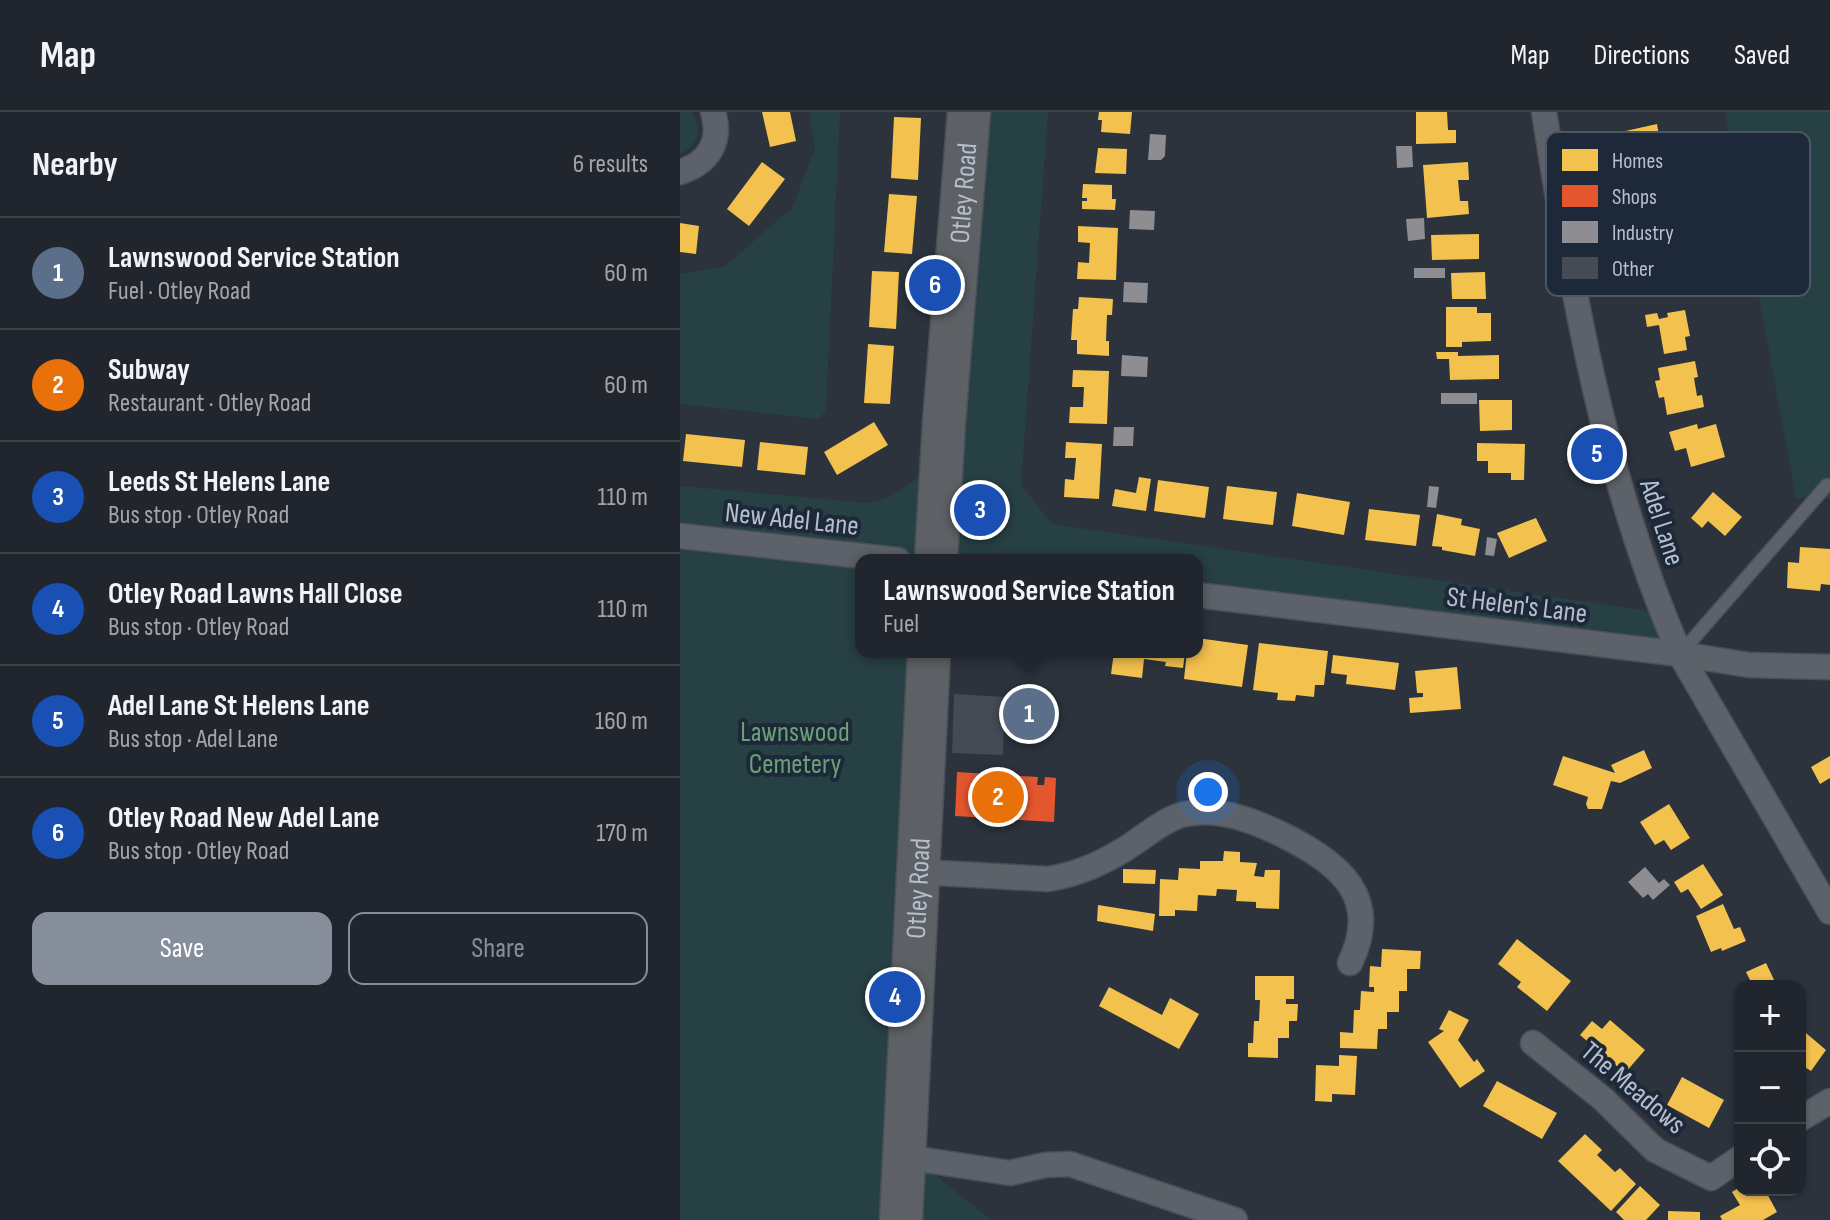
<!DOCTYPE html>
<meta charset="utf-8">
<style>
body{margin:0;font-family:"Sofia Sans Condensed",sans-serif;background:#292e36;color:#f1f3f6}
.controls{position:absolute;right:24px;bottom:24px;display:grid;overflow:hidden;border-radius:16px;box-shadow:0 2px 6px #0004}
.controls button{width:72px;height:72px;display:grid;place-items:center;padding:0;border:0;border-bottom:2px solid #3e434a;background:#21262e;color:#f1f3f6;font:40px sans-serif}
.you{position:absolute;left:528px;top:680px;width:28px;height:28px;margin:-20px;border:6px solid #fff;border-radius:50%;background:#1a73e8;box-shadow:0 0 0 12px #1a73e833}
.badge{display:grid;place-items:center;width:52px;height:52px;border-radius:50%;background:#868e9b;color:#fff;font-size:26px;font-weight:700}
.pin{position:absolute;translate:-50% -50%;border:4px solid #fff;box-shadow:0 2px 8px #0006}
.popup{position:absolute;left:175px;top:442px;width:348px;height:104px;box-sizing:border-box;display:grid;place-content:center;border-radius:16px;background:#21262e;filter:drop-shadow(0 2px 6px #0005);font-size:26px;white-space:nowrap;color:#a2a5aa}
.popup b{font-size:30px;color:#f1f3f6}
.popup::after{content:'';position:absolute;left:50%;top:100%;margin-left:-16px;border:16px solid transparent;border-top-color:#21262e}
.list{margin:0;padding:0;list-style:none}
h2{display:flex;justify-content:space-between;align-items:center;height:104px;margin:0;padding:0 32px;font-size:34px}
h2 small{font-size:26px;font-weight:400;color:#a2a5aa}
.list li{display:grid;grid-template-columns:52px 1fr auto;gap:24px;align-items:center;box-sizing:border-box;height:112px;padding:0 32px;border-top:2px solid #3e434a}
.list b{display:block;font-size:30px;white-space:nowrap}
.list p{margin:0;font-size:26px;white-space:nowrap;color:#a2a5aa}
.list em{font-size:26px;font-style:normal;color:#a2a5aa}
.actions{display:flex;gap:16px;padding:24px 32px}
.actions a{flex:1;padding:18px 0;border:2px solid #868e9b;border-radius:16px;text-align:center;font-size:28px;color:#868e9b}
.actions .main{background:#868e9b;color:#fff}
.icon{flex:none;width:44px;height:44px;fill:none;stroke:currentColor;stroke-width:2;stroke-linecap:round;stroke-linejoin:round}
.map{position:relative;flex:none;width:1150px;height:1108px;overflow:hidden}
header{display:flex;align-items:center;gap:48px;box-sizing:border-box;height:112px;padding:0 40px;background:#21262e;border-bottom:2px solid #3e434a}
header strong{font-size:38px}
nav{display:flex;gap:44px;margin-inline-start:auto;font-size:28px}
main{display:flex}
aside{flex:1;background:#21262e}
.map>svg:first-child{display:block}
.green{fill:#274044}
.homes{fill:#f2c14e}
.shops{fill:#e4572e}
.industry{fill:#8d8d92}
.building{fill:#454b54}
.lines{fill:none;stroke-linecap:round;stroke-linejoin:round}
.lane-casing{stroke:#4a4f57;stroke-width:15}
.street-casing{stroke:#4a4f57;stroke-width:27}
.highway-casing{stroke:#494f58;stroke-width:45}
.lane{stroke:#5d626a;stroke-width:12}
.street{stroke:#5d626a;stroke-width:24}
.highway{stroke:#5d6064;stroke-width:42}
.labels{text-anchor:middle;stroke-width:8;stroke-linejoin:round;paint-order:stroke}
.street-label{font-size:28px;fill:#b6bfce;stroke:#1d2939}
.park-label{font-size:28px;fill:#6ba177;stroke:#1d2939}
.key{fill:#1d2939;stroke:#4b5666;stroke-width:2}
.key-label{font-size:22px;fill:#b6bfce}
</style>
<header>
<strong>Map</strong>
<nav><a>Map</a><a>Directions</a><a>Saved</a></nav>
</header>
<main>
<aside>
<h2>Nearby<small>6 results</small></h2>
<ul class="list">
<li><span class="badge" style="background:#5c6f8a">1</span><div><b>Lawnswood Service Station</b><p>Fuel · Otley Road</p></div><em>60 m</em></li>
<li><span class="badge" style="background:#e8710a">2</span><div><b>Subway</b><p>Restaurant · Otley Road</p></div><em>60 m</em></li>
<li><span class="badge" style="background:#1a4fb4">3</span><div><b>Leeds St Helens Lane</b><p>Bus stop · Otley Road</p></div><em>110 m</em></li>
<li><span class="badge" style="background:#1a4fb4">4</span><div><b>Otley Road Lawns Hall Close</b><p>Bus stop · Otley Road</p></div><em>110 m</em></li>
<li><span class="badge" style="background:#1a4fb4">5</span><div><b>Adel Lane St Helens Lane</b><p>Bus stop · Adel Lane</p></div><em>160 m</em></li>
<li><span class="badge" style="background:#1a4fb4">6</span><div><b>Otley Road New Adel Lane</b><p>Bus stop · Otley Road</p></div><em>170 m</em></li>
</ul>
<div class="actions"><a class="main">Save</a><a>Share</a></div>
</aside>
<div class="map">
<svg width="1150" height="1108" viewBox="0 0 1150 1108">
<rect width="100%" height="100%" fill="#2c333d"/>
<!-- green -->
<path class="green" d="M0,0H11C23,17 19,34 0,42Z
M129,0H160L146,297L140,307L0,292V162L45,154L112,96L135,37Z
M289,0H368L341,373L372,412L982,501L1000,542L517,483V448H181V540H232L204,1108H0V374L189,391C228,382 236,365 262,336Z
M1045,0H1150V387L1116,386Z
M237,1048L311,1108H233Z"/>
<!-- homes -->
<path class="homes" d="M82,0H110L116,29L90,35Z
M419,0H452L450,22L421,20L422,8H418Z
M736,0H767L768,18H776V31L736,32Z
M214,5L241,6L238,68L211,66Z
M977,12L980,30L972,32L978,59L952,64L948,46L942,47L938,29L943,28L941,20Z
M418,36L447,37L446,62L415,61Z
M82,50L105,67L69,114L47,97Z
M788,50L789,68H778L780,89H788L789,102L747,106L743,53Z
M403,72L432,73V87H436L435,98L402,97V89H407V86H402Z
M981,74L990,125L959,130L951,79Z
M209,82L237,84L232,142L204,140Z
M0,111L19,114L16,142L0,140Z
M398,114L438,116L436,168L397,167L398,150L409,151L410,131L398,130Z
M799,122V147L752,148L751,123Z
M999,135L1007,174L978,179L973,154L960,156L958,143Z
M192,159L219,160L216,217L189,215Z
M805,160L806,187H772L771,161Z
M399,185L433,187L432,203H427L426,229H429V244L397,242V228H391L393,197H398Z
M766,195H797V201H811V229L782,230V235H766Z
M1005,198L1010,224L1005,225L1007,238L984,242L979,213L967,215L965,203L977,201L979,207L988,205L987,201Z
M188,232L214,234L210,292L184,291Z
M756,240H778V244L819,243V267L770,268L769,247H757Z
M1015,249L1018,265L1014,266L1017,284L1022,283L1024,295L987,303L984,285L979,286L975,269L980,268L978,256Z
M393,258L429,259L427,312L389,311L390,295H403L404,275H392Z
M799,288H832V318L800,319Z
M194,310L208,333L157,363L144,340Z
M1017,312L1018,317L1036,312L1045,345L1011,355L1006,336L995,339L989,320Z
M6,322L65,328L62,355L3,349Z
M80,330L128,335L125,363L77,358Z
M386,330L422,332L419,387L384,385L385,367L394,368L396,346H385Z
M797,331L845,332L844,368H831V361H808V349H797Z
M459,365L471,367L466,399L432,394L435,377L456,381Z
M478,368L529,375L525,406L474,399Z
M547,374L597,380L593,413L543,407Z
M1033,380L1062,405L1045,424L1028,409L1022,416L1011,406Z
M617,381L670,390L664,423L612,414Z
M689,397L740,403L736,434L685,428Z
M757,402L782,407L781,413L800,417L795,444L762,438V435L752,434Z
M856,406L867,429L829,446L817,421Z
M1120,435L1150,437V473L1141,472L1140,479L1107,476L1108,450L1119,451Z
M517,526L568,533L562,575L504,567L507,540H517Z
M579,531L648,539L644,573H635L634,585L616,583L615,589L597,588L598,581L573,578Z
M434,540L453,543L454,540H505L503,556L485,554L486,550L464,547L462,566L431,562Z
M653,543L719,551L715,578L666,572L667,563L651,561Z
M777,555L781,597L730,601L729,586L743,585V581H737L735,559Z
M964,638L972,656L940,671L931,669L922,697H908L906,692L908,685L873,673L883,644L935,661L931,653Z
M1150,644V666L1140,672L1131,655Z
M989,692L1010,726L991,738L984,728L975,733L960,710Z
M544,739L560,740V750L577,751L574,764L584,765L585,758H600L599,797L576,796V790L556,789L557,778L537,777L536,784L518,783L517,799L495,798V804H479L480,767L498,768L499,756L520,757V749H543Z
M1023,752L1043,783L1021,797L1008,777L1001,781L994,770Z
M443,757L476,758L475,772L443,771Z
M1043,792L1054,817L1060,815L1066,829L1042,839L1041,836L1031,840L1016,804Z
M418,793L475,802L473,819L417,809Z
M837,827L891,869L867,899L837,875L841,870L818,852Z
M702,837L741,839L740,857H727V879H719V900H707V917H698L697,937L660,936V920L673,921L674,898H680L681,879L694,880V875H689L690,854L701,855Z
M1086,851L1097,874H1073L1066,860Z
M575,864H614V887H606V892H618L617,909H609V926H598V946L568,945V931H573L574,909H579L580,888H575Z
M429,875L482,903L490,886L519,902L499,937L419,894Z
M769,898L789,908L778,928L794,950L797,947L805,959L780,976L748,930L764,919L759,917Z
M930,908L965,938L945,961L900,923L912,909L922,917Z
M1120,916L1146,938L1131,959L1120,952Z
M659,943L677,944L675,983L652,982V990L635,989L636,953L659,954Z
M1002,965L1044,988L1029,1016L987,993Z
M817,969L877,1001L862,1027L803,994Z
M905,1022L922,1038L917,1043L935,1060L940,1056L956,1072L931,1099L878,1049Z
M960,1074L980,1093L966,1108H944L936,1100Z
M1060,1075V1078H1085L1097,1100L1083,1108H1042L1040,1104L1060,1093L1052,1080Z
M988,1099L1020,1100V1108H988Z"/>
<!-- shops -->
<path class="shops" d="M277,660L358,665L357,673H364L365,665L376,666L374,710L275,704Z"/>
<!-- industry -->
<path class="industry" d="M470,22L486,23L485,44L481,48H468Z
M716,34H732L733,55L717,56Z
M450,98L475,99L474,118L449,117Z
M744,106L745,127L728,129L726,107Z
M734,156H765V166H734Z
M444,170L468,171L467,191L443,190Z
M442,243L468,245L467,265L441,264Z
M761,281H797V292H761Z
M434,315H454L453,334H433Z
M749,374L759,375L756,396L747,395Z
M807,425L817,427L814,444L805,443Z
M965,755L979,771L984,767L990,773L973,788L968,782L963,786L948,770Z"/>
<!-- building -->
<path class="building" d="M274,582L325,585L323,643L272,641Z"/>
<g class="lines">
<!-- lane casing -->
<g class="lane-casing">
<path id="lane" d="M1000,542L1147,373"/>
</g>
<!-- street casing -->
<g class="street-casing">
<path id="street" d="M864,0C893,183 925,372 1000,542L1150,800
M0,60C29,51 42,29 33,0
M0,424L218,448
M517,483L1000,542L1069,553L1150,555
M240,760L368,767C401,762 430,748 457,729C472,719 487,706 505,702C540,695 574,709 605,724C659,751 702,785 670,851
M853,931L923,987L975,1038L1031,1066L1060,1046
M1120,1007L1150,989
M225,1045L330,1061L365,1053L390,1052L555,1108"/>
</g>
<!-- highway casing -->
<g class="highway-casing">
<g id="highway">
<path id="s1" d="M256,448L264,311L289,0"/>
<path id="s2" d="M221,1108L249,540"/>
</g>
</g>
<!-- lane -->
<use href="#lane" class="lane"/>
<!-- street -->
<use href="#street" class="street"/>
<!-- highway -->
<use href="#highway" class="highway"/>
</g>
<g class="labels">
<!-- street labels -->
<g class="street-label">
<text dy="10" stroke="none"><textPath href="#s1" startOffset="368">Otley Road</textPath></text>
<text transform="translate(112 406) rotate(6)" y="10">New Adel Lane</text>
<text transform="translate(983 410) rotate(72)" y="10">Adel Lane</text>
<text transform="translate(837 492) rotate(7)" y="10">St Helen's Lane</text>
<text dy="10" stroke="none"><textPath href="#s2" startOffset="332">Otley Road</textPath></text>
<text transform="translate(954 975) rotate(40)" y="10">The Meadows</text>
</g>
<!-- park labels -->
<g class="park-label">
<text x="115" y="629">Lawnswood<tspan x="115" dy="32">Cemetery</tspan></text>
</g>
</g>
<!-- legend -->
<rect x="866" y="20" width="264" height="164" rx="12" class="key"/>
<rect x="882" y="37" width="36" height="22" fill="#f2c14e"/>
<rect x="882" y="73" width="36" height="22" fill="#e4572e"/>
<rect x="882" y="109" width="36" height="22" fill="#8d8d92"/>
<rect x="882" y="145" width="36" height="22" fill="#454b54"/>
<g class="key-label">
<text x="932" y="56">Homes</text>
<text x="932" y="92">Shops</text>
<text x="932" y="128">Industry</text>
<text x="932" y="164">Other</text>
</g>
</svg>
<div class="controls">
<button>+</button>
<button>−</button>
<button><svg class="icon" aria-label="locate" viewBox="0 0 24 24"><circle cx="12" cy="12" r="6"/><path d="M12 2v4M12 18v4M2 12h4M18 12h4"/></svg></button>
</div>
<div class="you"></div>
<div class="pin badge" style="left:349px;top:602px;background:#5c6f8a">1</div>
<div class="popup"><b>Lawnswood Service Station</b>Fuel</div>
<div class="pin badge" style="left:318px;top:685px;background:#e8710a">2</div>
<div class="pin badge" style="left:300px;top:398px;background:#1a4fb4">3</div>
<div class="pin badge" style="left:215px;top:885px;background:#1a4fb4">4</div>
<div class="pin badge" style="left:917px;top:342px;background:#1a4fb4">5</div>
<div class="pin badge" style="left:255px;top:173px;background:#1a4fb4">6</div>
</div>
</main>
